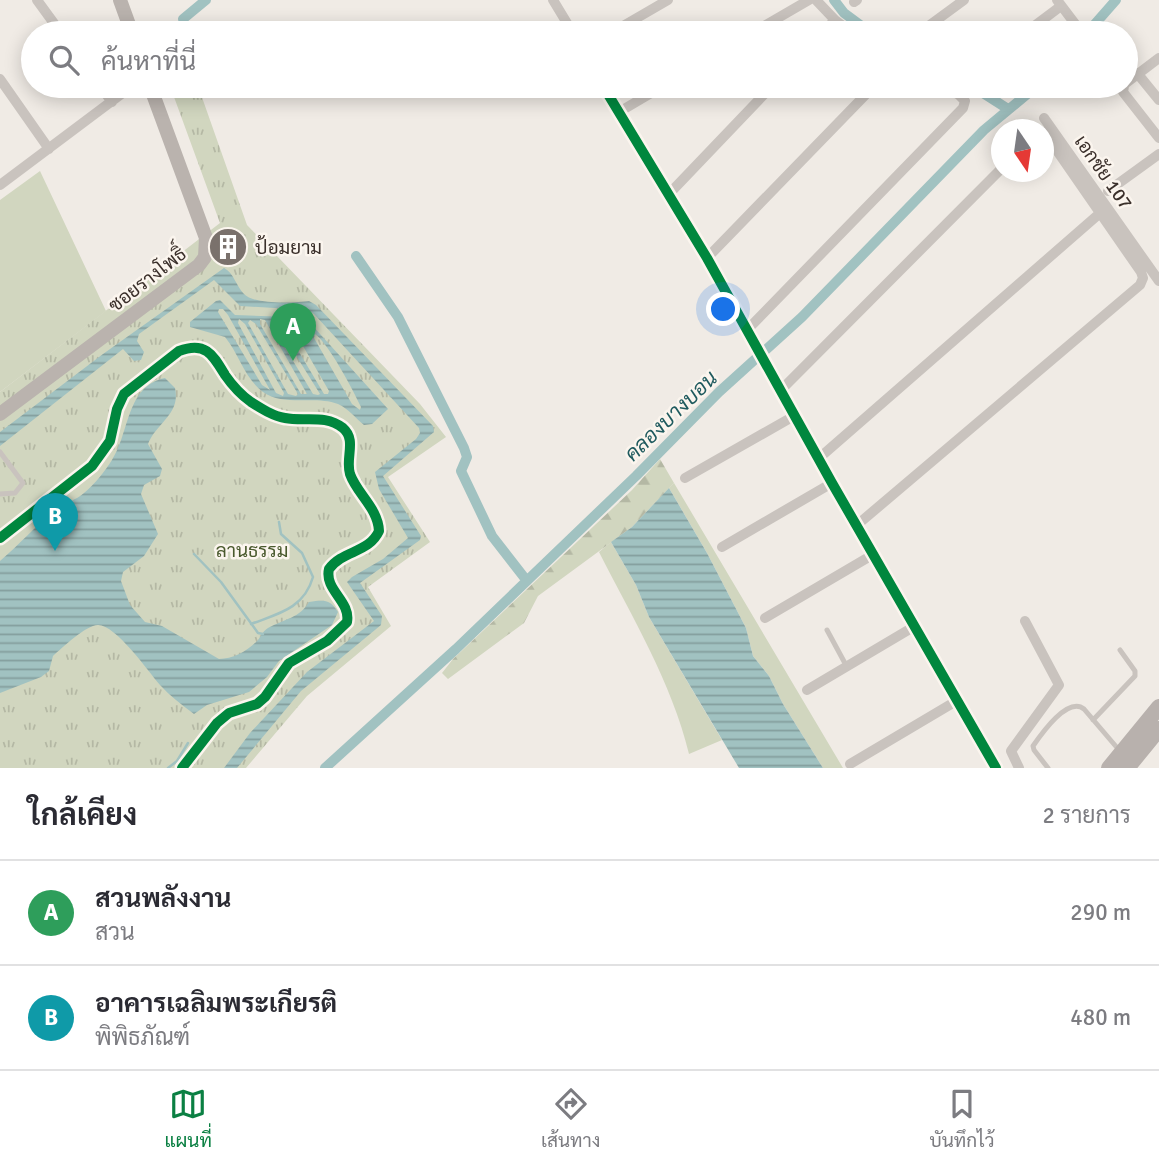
<!DOCTYPE html>
<html lang="th">
<meta charset="utf-8">
<style>
body{margin:0;font-family:Signika,Sarabun,sans-serif;background:#f2f2f3;color:#2b2b33}
.compass{position:absolute;left:991px;top:119px;width:63px;height:63px;border-radius:50%;background:#fff;box-shadow:0 4px 18px #0003;rotate:167deg}
.you{position:absolute;left:724px;top:310px;width:24px;height:24px;margin:-18px;border:5px solid #fff;border-radius:50%;background:#1a73e8;box-shadow:0 0 0 10px #1a73e833}
.badge{display:grid;place-items:center;width:46px;height:46px;border-radius:50%;background:#0b8043;color:#fff;font-size:23px;font-weight:700}
.pin{position:absolute;translate:-50% -58px;filter:drop-shadow(0 2px 4px #0008)}
.pin::after{content:'';position:absolute;top:37px;width:24px;height:21px;background:inherit;clip-path:polygon(0 0,100% 0,50% 100%)}
.list{margin:0;padding:0;list-style:none}
h2{display:flex;justify-content:space-between;align-items:center;height:91px;margin:0;padding:0 28px;font-size:30px}
h2 small{font-size:23px;font-weight:400;color:#7c7c81}
.list li{display:grid;grid-template-columns:46px 1fr auto;gap:21px;align-items:center;box-sizing:border-box;height:105px;padding:0 28px;border-top:2px solid #e1e1e2}
.list b{display:block;font-size:26px;white-space:nowrap}
.list p{margin:0;font-size:23px;white-space:nowrap;color:#7c7c81}
.list em{font-size:23px;font-style:normal;color:#7c7c81}
.icon{flex:none;width:38px;height:38px;fill:none;stroke:currentColor;stroke-width:2;stroke-linecap:round;stroke-linejoin:round}
.map{position:relative;flex:none;width:1159px;height:768px;overflow:hidden}
.search{position:absolute;background:#fff;box-shadow:0 4px 18px #0003;left:21px;right:21px;top:21px;height:77px;display:flex;align-items:center;gap:18px;box-sizing:border-box;padding:0 24px;border-radius:38px;color:#7c7c81;font-size:26px}
.sheet{height:301px;background:#fff}
nav{display:flex;justify-content:space-around;align-items:center;box-sizing:border-box;height:98px;border-top:2px solid #e1e1e2;background:#fff;font-size:19px;color:#7c7c81}
nav a{display:grid;justify-items:center;gap:4px}
nav .on{color:#0b8043}
.map>svg:first-child{display:block}
.green{fill:#d1d6bf}
.forest{fill:url(#forest-firs)}
.park{fill:url(#park-tufts)}
.water{fill:url(#water-rules);fill-rule:evenodd}
.lines{fill:none;stroke-linecap:round;stroke-linejoin:round}
.stream{stroke:#a1c2c1;stroke-width:2.5}
.canal{stroke:#a1c2c1;stroke-width:10}
.lane{stroke:#c9c3be;stroke-width:5}
.street{stroke:#c9c3be;stroke-width:10}
.secondary{stroke:#bab3ae;stroke-width:14}
.primary{stroke:#b8b1ad;stroke-width:16}
.cycleway-casing{stroke:#fbf5ee;stroke-width:15}
.cycleway{stroke:#00873e;stroke-width:10}
.labels{text-anchor:middle;stroke-width:5;stroke-linejoin:round;paint-order:stroke}
.street-label{font-size:19px;fill:#3b302b;stroke:#fbf5ee}
.poi-label{font-size:19px;fill:#3b302b;stroke:#fbf5ee;text-anchor:start}
.park-label{font-size:19px;fill:#4a5a2e;stroke:#fbf5ee}
.water-label{font-size:21px;font-style:italic;fill:#1f5a5e;stroke:#fbf5ee}
</style>
<div class="map">
<svg width="1159" height="768" viewBox="0 0 1159 768">
<defs>
<pattern id="forest-firs" width="22" height="20" patternUnits="userSpaceOnUse" patternTransform="scale(1.75)"><rect width="22" height="20" fill="#d1d6bf"/><path d="M5 1l3.5 6h-7zM16 11l3.5 6h-7z" fill="#b4b8a4"/></pattern>
<pattern id="park-tufts" width="24" height="20" patternUnits="userSpaceOnUse" patternTransform="scale(1.75)"><rect width="24" height="20" fill="#d1d6bf"/><path d="M3 7l-1-3M5 7V3M7 7l1-3M15 17l-1-3M17 17v-4M19 17l1-3" fill="none" stroke="#b4b8a4"/></pattern>
<pattern id="water-rules" width="6" height="5" patternUnits="userSpaceOnUse" patternTransform="scale(1.75)"><rect width="6" height="5" fill="#a1c2c1"/><path d="M0 2.5h6" fill="none" stroke="#849e9d"/></pattern>
</defs>
<rect width="100%" height="100%" fill="#f0ebe5"/>
<!-- green -->
<path class="green" d="M40,171L106,311L0,392V200Z
M674,483L843,768H823L783,704L769,676L753,656L746,628L707,553L669,488Z
M611,542L636,585L649,617L722,740L689,754C672,683 632,617 599,552Z"/>
<!-- forest -->
<path class="forest" d="M660,459L674,483L632,527L538,596L524,623L448,679L442,673L453,659L632,490Z"/>
<!-- park -->
<path class="park" d="M170,86H198L247,225L420,404L446,437L388,477L430,542L368,587L391,626L307,696L246,768H0V392L220,223Z"/>
<!-- water -->
<path class="water" d="M224,268C234,273 236,286 244,294C254,305 295,303 309,301L316,305L433,426L434,432L383,476L421,536L420,540L360,583L382,616L381,625L301,691L237,768H224L250,733L307,672L374,621L347,582L352,577L383,559L408,538L379,489L375,472L416,439L420,433L419,428L314,314L308,310L240,306L214,280L139,334L137,341L144,352L141,360L134,361L123,349L0,446V432L103,354Z
M220,300L235,315L289,317L311,324L388,409L372,424L364,425C355,418 349,409 338,404C315,395 284,407 263,392C245,379 239,354 225,337L190,327V322L216,301ZM219,309H223L228,315L270,390L262,385L218,312ZM239,319L245,324L284,393L283,396L276,393L238,323ZM260,319L265,320L307,394H301L260,324ZM250,320L256,324L298,394L296,396L288,394L248,323ZM273,322L277,325L320,394L318,395L313,394L272,326ZM286,322L292,327L329,391L328,394H324L283,325V323ZM315,334C329,344 353,390 361,407L360,410L352,404L314,338Z
M165,378L175,388C181,414 156,423 148,444L162,469L160,476L144,485L141,494L158,534L144,556L123,572L121,581L130,605L145,622L162,626L219,659C233,659 248,651 258,640C261,636 264,630 268,628C284,619 300,618 309,602C324,600 330,599 338,612L332,625L279,661L267,677L249,692L207,705L194,714C182,705 170,696 160,685C148,671 116,625 98,625C86,625 62,648 53,656L49,671L41,677L0,693V561C19,545 36,525 56,510C65,503 76,500 84,493C94,485 105,471 112,460C130,432 126,386 165,378Z
M669,488L707,553L746,628L753,656L769,676L783,704L823,768H739L649,617L636,585L611,542L632,527Z"/>
<g class="lines">
<!-- stream -->
<path class="stream" d="M194,554L221,582L258,633L263,634
M251,624C277,614 304,609 313,577L302,553L281,534L279,522
M168,768L177,761L188,743"/>
<!-- canal -->
<path class="canal" d="M834,0L844,13L871,33
M183,19L206,0
M1087,33L1116,0
M972,86L1008,109
M356,256L398,317L464,448L467,457L461,471L492,536L527,581
M325,768L456,649L636,476L719,392L802,317L984,130L1037,86"/>
<!-- lane -->
<path class="lane" d="M0,452L23,483L15,493L0,494
M827,630L847,667
M1093,720L1135,676V671L1120,650
M1048,768L1034,750L1033,746C1042,733 1068,696 1084,709L1119,750"/>
<!-- street -->
<path class="street" d="M37,0L61,33
M553,0L573,33
M816,0L835,20L852,33
M1057,0L1079,29
M854,2L857,0
M611,33L668,0
M752,33L809,0
M822,33L835,20
M919,33L964,0
M1025,33L1061,6
M1137,73L1159,100
M0,79L49,149
M1126,83L1159,58
M100,86L112,102
M603,86L707,258L832,483L996,768
M1124,86L1123,92L1159,138
M619,112L663,86
M1044,118L1159,281
M0,185L132,86
M1108,191L1159,154
M668,195L772,86
M707,258L874,86
M748,329L963,108L965,101L959,95L943,86
M781,390L1002,168
M818,459L1099,214
M685,478L794,416
M857,525L1140,285L1143,278L1141,272L1044,132
M722,547L832,483
M765,618L874,554
M807,690L915,626
M850,764L958,700
M1019,768L1011,751L1059,685L1025,621"/>
<!-- secondary -->
<path class="secondary" d="M120,0L132,33
M0,414L199,265L205,257L206,238L150,86"/>
<!-- primary -->
<path class="primary" d="M1109,768L1159,707
M1127,768L1159,729"/>
<!-- cycleway casing -->
<g class="cycleway-casing">
<path id="cycleway" d="M603,86L707,258L832,483L996,768
M0,538L92,466L110,441L117,409L124,394L179,351C206,341 213,355 225,375C232,385 241,395 251,402C262,409 273,416 285,418C305,422 325,414 343,428C357,440 345,458 350,474C357,494 378,508 379,531C369,553 343,550 329,569C324,590 351,601 347,622L327,641L289,663L265,697L257,704L229,713L217,723L182,768"/>
</g>
<!-- cycleway -->
<use href="#cycleway" class="cycleway"/>
</g>
<!-- icons -->
<defs>
<g id="building-disc" transform="scale(2.0125)"><circle r="9.5" fill="#7a716c" stroke="#fbf5ee"/><path d="M-4-6H4V6H1V3H-1V6H-4ZM-2.5-4.3h1.7v1.8h-1.7ZM.8-4.3h1.7v1.8H.8ZM-2.5-1h1.7V.8h-1.7ZM.8-1h1.7V.8H.8Z" fill="#fff"/></g>
</defs>
<g fill-rule="evenodd">
<use href="#building-disc" x="228" y="247"/>
</g>
<g class="labels">
<!-- street labels -->
<g class="street-label">
<text transform="translate(1104 172) rotate(55)" y="7">เอกชัย 107</text>
<text transform="translate(147 279) rotate(-38)" y="7">ซอยรางโพธิ์</text>
</g>
<!-- poi labels -->
<g class="poi-label">
<text x="255" y="254">ป้อมยาม</text>
</g>
<!-- park labels -->
<g class="park-label">
<text x="252" y="557">ลานธรรม</text>
</g>
<!-- water labels -->
<g class="water-label">
<text transform="translate(671 416) rotate(-44)" y="7">คลองบางบอน</text>
</g>
</g>
</svg>
<svg class="compass" viewBox="-18 -18 36 36"><path d="M0-13l5 13h-10z" fill="#e53935"/><path d="M0 13l5-13h-10z" fill="#7c7c81"/></svg>
<div class="you"></div>
<div class="pin badge" style="left:293px;top:361px;background:#2e9e5b">A</div>
<div class="pin badge" style="left:55px;top:551px;background:#0f9aa8">B</div>
<div class="search"><svg class="icon" aria-label="search" viewBox="0 0 24 24"><circle cx="10" cy="10" r="6"/><path d="M15 15l6 6"/></svg>ค้นหาที่นี่</div>
</div>
<section class="sheet">
<h2>ใกล้เคียง<small>2 รายการ</small></h2>
<ul class="list">
<li><span class="badge" style="background:#2e9e5b">A</span><div><b>สวนพลังงาน</b><p>สวน</p></div><em>290 m</em></li>
<li><span class="badge" style="background:#0f9aa8">B</span><div><b>อาคารเฉลิมพระเกียรติ</b><p>พิพิธภัณฑ์</p></div><em>480 m</em></li>
</ul>
</section>
<nav>
<a class="on"><svg class="icon" aria-label="map" viewBox="0 0 24 24"><path d="M3 6l6-2 6 2 6-2v14l-6 2-6-2-6 2zM9 4v14M15 6v14"/></svg>แผนที่</a>
<a><svg class="icon" aria-label="directions" viewBox="0 0 24 24"><path d="M12 3l9 9-9 9-9-9zM9 14v-3h6M13 9l2 2-2 2"/></svg>เส้นทาง</a>
<a><svg class="icon" aria-label="saved" viewBox="0 0 24 24"><path d="M7 4h10v16l-5-4-5 4z"/></svg>บันทึกไว้</a>
</nav>
